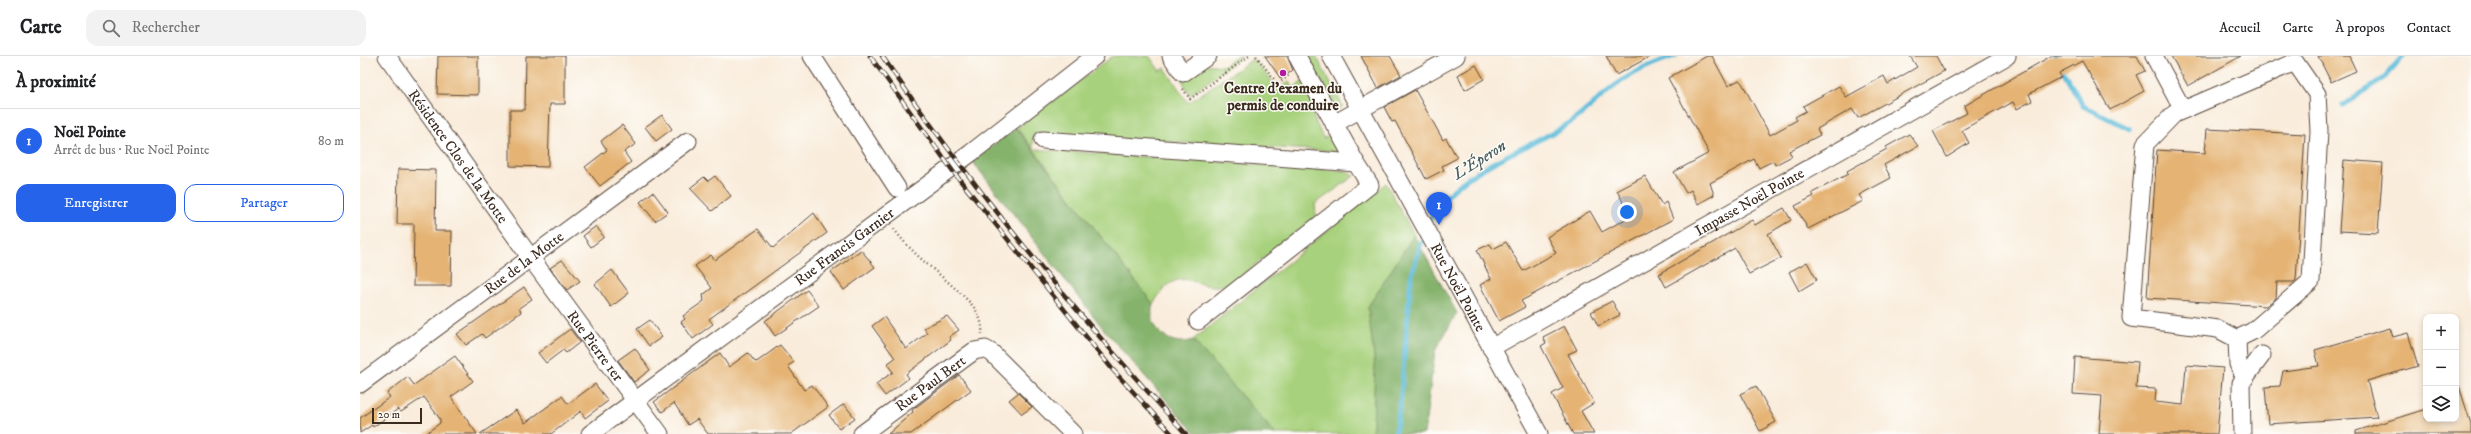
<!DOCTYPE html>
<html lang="fr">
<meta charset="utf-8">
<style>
body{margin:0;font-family:"IM FELL DW Pica",serif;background:#f2f2f2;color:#202124}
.controls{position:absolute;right:12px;bottom:12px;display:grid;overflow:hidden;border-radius:8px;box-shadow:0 2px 6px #0003}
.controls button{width:36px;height:36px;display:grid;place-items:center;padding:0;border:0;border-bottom:1px solid #e0e0e0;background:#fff;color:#202124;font:20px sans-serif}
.scale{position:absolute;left:12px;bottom:10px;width:50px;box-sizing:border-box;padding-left:4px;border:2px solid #3b2a1e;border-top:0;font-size:11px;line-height:14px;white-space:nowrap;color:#3b2a1e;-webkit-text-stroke:3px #fdfcf7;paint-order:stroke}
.you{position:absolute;left:1267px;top:156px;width:14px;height:14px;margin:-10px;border:3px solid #fff;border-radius:50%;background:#1a73e8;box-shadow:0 0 0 6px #1a73e833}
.badge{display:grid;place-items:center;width:26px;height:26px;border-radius:50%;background:#2563eb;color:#fff;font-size:13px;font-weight:700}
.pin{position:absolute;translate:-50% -33px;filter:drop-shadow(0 1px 2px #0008)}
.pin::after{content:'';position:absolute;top:21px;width:14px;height:12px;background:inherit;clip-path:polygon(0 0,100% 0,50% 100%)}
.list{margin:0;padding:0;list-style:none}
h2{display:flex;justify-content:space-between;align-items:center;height:52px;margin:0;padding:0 16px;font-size:17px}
h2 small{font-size:13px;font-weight:400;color:#757577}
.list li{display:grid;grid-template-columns:26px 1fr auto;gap:12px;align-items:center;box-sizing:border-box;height:64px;padding:0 16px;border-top:1px solid #e0e0e0}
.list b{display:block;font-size:15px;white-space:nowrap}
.list p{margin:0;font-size:13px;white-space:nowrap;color:#757577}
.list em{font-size:13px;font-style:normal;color:#757577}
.actions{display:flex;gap:8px;padding:12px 16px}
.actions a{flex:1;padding:9px 0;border:1px solid #2563eb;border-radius:12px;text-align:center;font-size:14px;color:#2563eb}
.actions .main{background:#2563eb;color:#fff}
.icon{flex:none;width:22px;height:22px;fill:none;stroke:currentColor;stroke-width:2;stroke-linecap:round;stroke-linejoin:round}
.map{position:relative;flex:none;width:2111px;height:378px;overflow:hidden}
header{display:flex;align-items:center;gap:24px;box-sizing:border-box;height:56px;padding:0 20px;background:#fff;border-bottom:1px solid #e0e0e0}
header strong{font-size:19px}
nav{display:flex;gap:22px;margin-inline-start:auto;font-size:14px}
.search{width:280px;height:36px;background:#f2f2f2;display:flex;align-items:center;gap:10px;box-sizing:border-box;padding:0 14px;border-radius:12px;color:#757577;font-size:15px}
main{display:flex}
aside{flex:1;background:#fff}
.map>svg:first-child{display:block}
.green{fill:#a7d17c;stroke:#717e4d}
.forest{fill:#85b36c;stroke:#606e45}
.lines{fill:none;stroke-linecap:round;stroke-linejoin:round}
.stream{stroke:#5cbcdb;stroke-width:5}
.building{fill:#e5b475}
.minor-casing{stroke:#58473a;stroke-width:19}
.path{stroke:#58473a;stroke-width:2.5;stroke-dasharray:1 3;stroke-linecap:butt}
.minor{stroke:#fff;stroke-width:17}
.rail-casing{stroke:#3b2a1e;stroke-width:4.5}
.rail{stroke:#fdfcf7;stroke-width:3;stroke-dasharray:9;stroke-linecap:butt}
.poi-dot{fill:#b5179e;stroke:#fdfcf7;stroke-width:1.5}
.labels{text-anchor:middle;stroke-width:3;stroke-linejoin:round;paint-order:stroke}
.poi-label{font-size:15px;font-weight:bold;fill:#3b2a1e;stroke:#fdfcf7}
.street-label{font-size:15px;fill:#3b2a1e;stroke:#fdfcf7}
.water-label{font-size:16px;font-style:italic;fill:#475d60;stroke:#fdfcf7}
</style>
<header>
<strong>Carte</strong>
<div class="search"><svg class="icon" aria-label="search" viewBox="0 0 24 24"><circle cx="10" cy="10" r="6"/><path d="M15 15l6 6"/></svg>Rechercher</div>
<nav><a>Accueil</a><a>Carte</a><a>À propos</a><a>Contact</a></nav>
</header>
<main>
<aside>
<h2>À proximité<small></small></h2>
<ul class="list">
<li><span class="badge">1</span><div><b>Noël Pointe</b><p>Arrêt de bus · Rue Noël Pointe</p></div><em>80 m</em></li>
</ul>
<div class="actions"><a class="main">Enregistrer</a><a>Partager</a></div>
</aside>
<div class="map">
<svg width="2111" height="378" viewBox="0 0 2111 378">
<rect width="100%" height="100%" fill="#fdfcf7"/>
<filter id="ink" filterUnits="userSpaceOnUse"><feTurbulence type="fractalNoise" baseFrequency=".025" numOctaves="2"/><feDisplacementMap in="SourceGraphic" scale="8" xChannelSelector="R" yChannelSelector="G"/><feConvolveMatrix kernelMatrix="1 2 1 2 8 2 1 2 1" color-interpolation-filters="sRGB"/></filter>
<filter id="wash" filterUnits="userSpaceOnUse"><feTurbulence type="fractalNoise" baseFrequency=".012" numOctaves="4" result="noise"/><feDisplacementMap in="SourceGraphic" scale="16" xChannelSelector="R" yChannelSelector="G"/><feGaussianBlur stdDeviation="0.9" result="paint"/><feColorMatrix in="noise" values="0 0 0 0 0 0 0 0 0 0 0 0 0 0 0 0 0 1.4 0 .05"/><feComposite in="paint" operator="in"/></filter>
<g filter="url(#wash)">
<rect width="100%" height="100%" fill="#f9ecdb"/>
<!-- green -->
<path class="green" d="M753,0H789L800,15L805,12L828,47L893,3L919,33L929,25L933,32L946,23L963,54L953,60L963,82L976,78L988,96L673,78V93L986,115L994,120L955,148L956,160C934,177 913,195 891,212C885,217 876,226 869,228C833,239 823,200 793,248L657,72Z
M876,0H882L830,39L822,24L845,8L864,10Z
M947,0H956L983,50L978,54Z
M1026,127L1054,179L1008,251L1015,310L1013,371L1010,378H915L833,284Z"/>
<!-- forest -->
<path class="forest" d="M656,72L793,248C786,271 810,293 833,284L915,378H836L745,275L612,105Z
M1054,179L1097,257L1075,295L1064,378H1010L1013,371L1015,310L1008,251Z"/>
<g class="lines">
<!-- stream -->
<path class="stream" d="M1695,0L1723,50L1770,73
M1983,49L2022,24L2043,0
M1068,168C1094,111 1166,97 1214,64C1228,54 1241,40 1256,29C1274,15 1294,7 1315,0
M1035,378L1040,349L1051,221L1064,177"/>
</g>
<g id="blocks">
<!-- building -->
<path class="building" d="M78,0H118V39L77,38Z
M166,0H205V48H190L188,111L150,110V54H165Z
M905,0H927L933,14L921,23Z
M1001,0H1030L1041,19L1018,32Z
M1246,0H1291L1256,19Z
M1347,0H1352L1368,30L1379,24L1382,27L1410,79L1437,64L1435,61L1446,55L1443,50L1479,30L1486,41L1524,20L1528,28L1557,11L1550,0H1576L1584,15L1498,62L1492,53L1457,73L1460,79L1429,95L1432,100L1415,109L1413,105L1399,112L1394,103L1350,127L1354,139L1338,148L1331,134L1326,137L1314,116L1349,97L1308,22Z
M1691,0H1777L1785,15L1776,19L1784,35L1750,54L1722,5L1699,17L1701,21L1669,38L1672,45L1657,53L1653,46L1602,74L1609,87L1587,101L1573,75L1607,57L1604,50Z
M1811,0H1881L1828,30Z
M1958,0H1989L1996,15L1971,26Z
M1116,9L1124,23L1105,34L1098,19Z
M1055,34L1083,84L1086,82L1097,102L1082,110L1084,114L1066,123L1035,65L1032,66L1024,51Z
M302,59L312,73L296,85L285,71Z
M262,69L276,88L264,96L271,106L240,130L225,111L247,94L241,85Z
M1847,73L1945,78L1936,224L1934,226H1917L1916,242L1906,250L1787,242L1797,94L1845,97Z
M1549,78L1558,90L1524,109L1531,122L1499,139L1503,145L1448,173L1435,150L1454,140L1452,137L1488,118L1487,115L1527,93L1526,91Z
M1984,104L2023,107L2018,177L1979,175Z
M38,113L76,114L75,175H92L91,230H53L54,168H37Z
M355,120L371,140L352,155L330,132L344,121L348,125Z
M1285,120L1302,149L1306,146L1313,163L1161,245L1165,251L1139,265L1120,229L1131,223L1117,194L1130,188L1133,193L1146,186L1163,215L1196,197L1187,181L1230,155L1242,176L1271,160L1257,135Z
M293,136L308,156L295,165L280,146Z
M1424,152L1431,164L1408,178L1421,202L1389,218L1375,192L1306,231L1299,218L1392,164L1395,169Z
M454,157L467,177L349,263L353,268L333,283L321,266L325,263L323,260L344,245L343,239L352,232L335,210L351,199L355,204L398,173L413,192Z
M236,170L244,181L231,191L223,180Z
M501,194L515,211L484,234L471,216Z
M202,204L220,225L207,234L190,212Z
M1447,206L1457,224L1439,235L1429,216Z
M252,214L269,237L251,251L235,228Z
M164,231L172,243L159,252L161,256L125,282L122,278L106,289L97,278Z
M447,234L459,250L415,280L405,265Z
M1252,245L1260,259L1238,270L1231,256Z
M587,260L599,274L589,281L591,284L546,318L549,322L525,340L516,328L533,316L527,308L535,302L512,270L524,261L546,293L567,277L564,272Z
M290,264L302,281L289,290L277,273Z
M1204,270L1217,294L1208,298L1234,347L1221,355L1234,378H1213L1192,338L1203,332L1181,290L1186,287L1183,281Z
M2030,272L2033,281L2048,277L2058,310L2007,325L2017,361L1908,368L1905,331L1920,330L1923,315L1959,310L1955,294Z
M210,273L220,286L206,297L203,294L186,307L178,297Z
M420,289L434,306L428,310L444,334L452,329L468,351L431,378H348L337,363L328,369L314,347L302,356L294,346L360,297L369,311L388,297L395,306L398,305Z
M275,292L290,314L274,326L258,304Z
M95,300L113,325L91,341L117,378H65L80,367V363L64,341L41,356L38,353L13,371L12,369L0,377V362L30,341L27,337L48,321L54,329Z
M1715,301L1778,306L1776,332L1796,333L1795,346L1823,349L1826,309L1863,312L1857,378H1739L1742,340L1713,338Z
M599,319L611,334L551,378H528L553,356L552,354Z
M235,328L248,345L225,362L221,355L191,378H120L156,354L165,367L202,340L208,348Z
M1396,330L1416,366L1400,375L1380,338Z
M2096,330H2099L2111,368V378H1996V375L2066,353V363H2096Z
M658,337L672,351L662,358L649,344Z
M484,348L495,362L479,373L469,359Z"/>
</g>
</g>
<g filter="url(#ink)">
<use href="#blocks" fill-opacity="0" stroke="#58473a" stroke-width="1"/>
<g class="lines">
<!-- minor casing -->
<g class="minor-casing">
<g id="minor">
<path id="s1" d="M27,0L170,201L300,378"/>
<path d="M452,0L537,132"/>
<path d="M811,0L823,17L848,0"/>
<path d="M937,0L996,107"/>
<path id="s2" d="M971,0L1179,378"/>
<path d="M1794,0L1823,54"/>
<path d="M1935,6L1957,38L1959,75L1951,225L1893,275L1877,283L1858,273L1771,262L1785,88L1814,58Z"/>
<path d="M974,68L1096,0"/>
<path d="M683,84L996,107L1010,129L838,265"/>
<path d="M1877,283L1878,308L1885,322"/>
<path id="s3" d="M1131,292L1647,0"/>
<path id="s4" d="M0,328L328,85"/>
<path id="s5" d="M230,378L611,97L735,0"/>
<path id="s6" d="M502,378L614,295L625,293L632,297L713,378"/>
<path d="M1882,378L1881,327L1902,299"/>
</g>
</g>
<!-- path -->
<path class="path" d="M896,0L918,28L929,19
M823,33L830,43L889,0
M534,173C556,204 588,222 613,250C619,258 623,268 622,278"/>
<!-- minor -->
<use href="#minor" class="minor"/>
<!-- rail casing -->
<g class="rail-casing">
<path id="rail" d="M510,0L595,118L753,314L812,378
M522,0C613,133 717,259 826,378"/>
</g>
<!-- rail -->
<use href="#rail" class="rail"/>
</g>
</g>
<!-- markers -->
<circle class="poi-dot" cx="923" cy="17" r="4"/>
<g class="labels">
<!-- poi labels -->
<g class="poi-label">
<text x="923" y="37">Centre d'examen du<tspan x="923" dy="17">permis de conduire</tspan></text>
</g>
<!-- street labels -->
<g class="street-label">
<text dy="5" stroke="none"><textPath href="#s1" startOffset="123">Résidence Clos de la Motte</textPath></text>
<text dy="5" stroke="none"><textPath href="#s3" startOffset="297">Impasse Noël Pointe</textPath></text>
<text dy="5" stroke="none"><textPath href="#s5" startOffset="316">Rue Francis Garnier</textPath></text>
<text dy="5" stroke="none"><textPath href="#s4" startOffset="204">Rue de la Motte</textPath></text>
<text dy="5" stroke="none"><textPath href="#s2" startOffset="264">Rue Noël Pointe</textPath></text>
<text dy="5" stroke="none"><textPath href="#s1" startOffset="357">Rue Pierre 1er</textPath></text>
<text dy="5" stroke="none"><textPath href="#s6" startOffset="85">Rue Paul Bert</textPath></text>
</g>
<!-- water labels -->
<g class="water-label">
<text transform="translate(1119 103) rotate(-32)" y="6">L'Éperon</text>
</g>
</g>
</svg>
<div class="controls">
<button>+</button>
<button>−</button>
<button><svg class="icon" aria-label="layers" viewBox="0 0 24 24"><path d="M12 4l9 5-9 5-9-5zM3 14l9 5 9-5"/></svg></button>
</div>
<div class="scale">20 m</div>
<div class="you"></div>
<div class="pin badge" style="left:1079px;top:169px">1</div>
</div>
</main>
